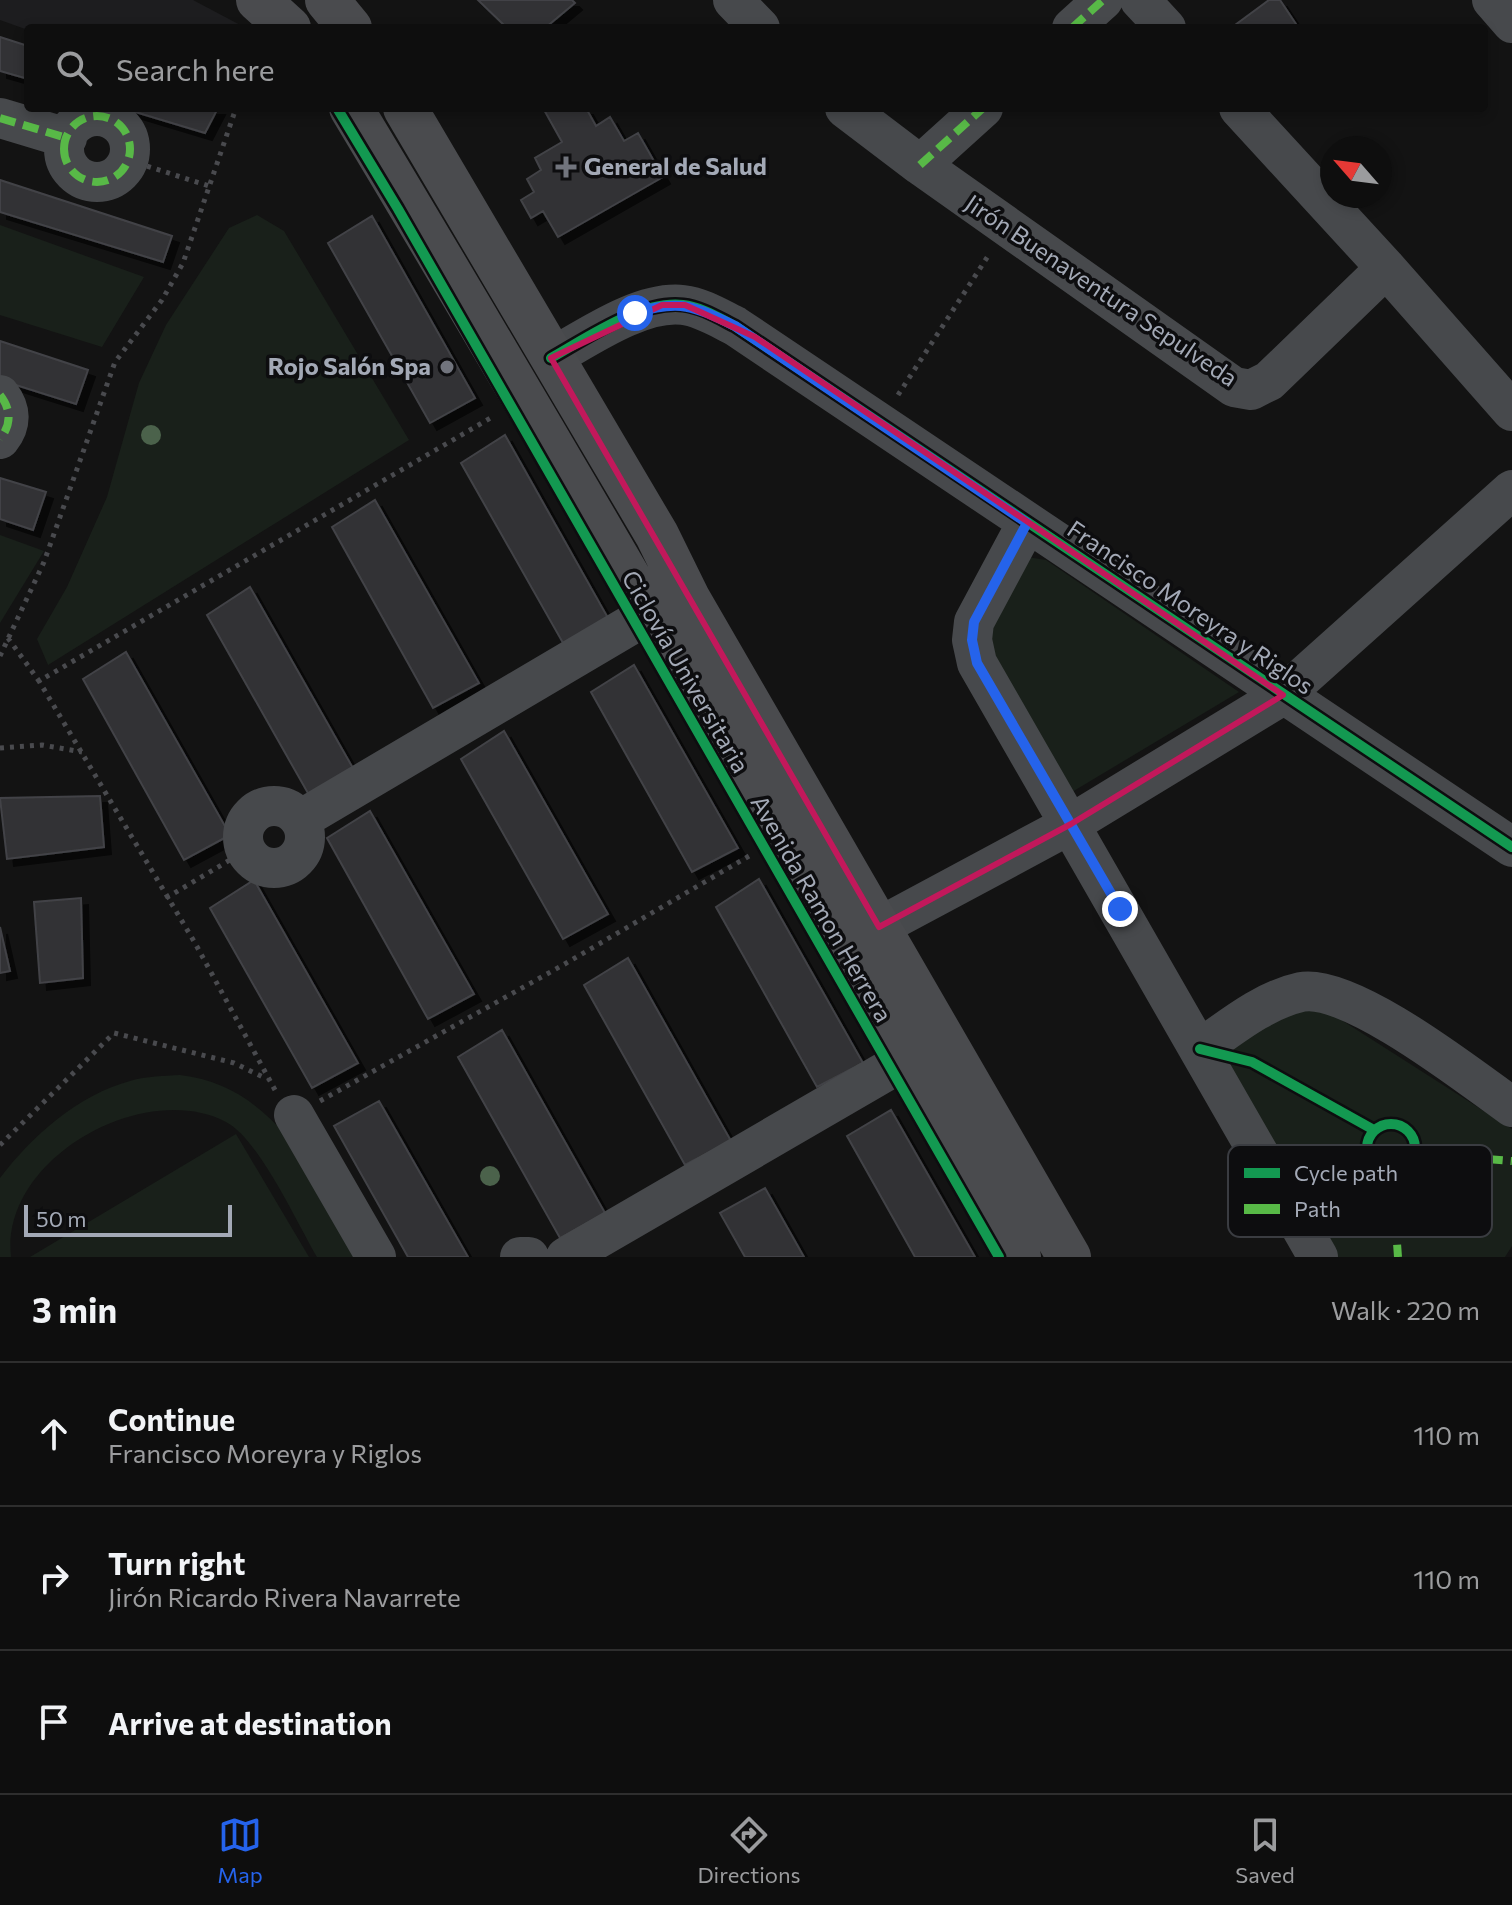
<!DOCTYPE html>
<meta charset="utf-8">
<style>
body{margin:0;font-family:Commissioner,sans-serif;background:#1c1c1c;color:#f1f3f6}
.compass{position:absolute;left:1320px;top:136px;width:72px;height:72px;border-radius:50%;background:#0e0e0e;box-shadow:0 4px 12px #0003;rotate:298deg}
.scale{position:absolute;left:24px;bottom:20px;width:208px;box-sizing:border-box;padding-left:8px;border:4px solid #a3a9b6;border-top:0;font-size:22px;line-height:28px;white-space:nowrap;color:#a3a9b6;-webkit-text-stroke:6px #0d0d0f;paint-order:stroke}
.stop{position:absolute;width:24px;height:24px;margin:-18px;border:6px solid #2563eb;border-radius:50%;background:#fff}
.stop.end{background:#2563eb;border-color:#fff;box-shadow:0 2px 8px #0008}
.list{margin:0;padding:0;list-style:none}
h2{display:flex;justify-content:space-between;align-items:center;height:104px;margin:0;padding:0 32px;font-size:34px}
h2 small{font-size:26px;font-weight:400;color:#9b9c9e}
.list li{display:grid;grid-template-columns:52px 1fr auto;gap:24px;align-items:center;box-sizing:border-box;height:144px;padding:0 32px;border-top:2px solid #2e2e2e}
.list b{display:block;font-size:30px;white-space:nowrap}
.list p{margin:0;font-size:26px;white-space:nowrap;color:#9b9c9e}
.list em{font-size:26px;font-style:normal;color:#9b9c9e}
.icon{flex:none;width:44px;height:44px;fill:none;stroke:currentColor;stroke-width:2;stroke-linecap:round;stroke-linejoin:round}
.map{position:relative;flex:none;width:1512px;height:1257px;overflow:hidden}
.search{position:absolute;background:#0e0e0e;box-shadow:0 4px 12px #0003;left:24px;right:24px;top:24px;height:88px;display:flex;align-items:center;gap:20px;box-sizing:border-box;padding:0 28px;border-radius:8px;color:#9b9c9e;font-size:30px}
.sheet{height:536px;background:#0e0e0e}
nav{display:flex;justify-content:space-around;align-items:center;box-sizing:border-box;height:112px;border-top:2px solid #2e2e2e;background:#0e0e0e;font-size:22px;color:#9b9c9e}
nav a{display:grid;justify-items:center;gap:4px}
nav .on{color:#2563eb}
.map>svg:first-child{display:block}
.built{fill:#1d1d1f}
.green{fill:#19201a}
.building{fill:#323234;stroke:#424347;stroke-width:2;filter:url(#shadow)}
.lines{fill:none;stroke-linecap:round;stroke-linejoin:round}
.path{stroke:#494a4e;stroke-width:5;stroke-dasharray:4 6;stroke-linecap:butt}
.minor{stroke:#47494c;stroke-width:40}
.major{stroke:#4a4b4e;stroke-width:44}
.quiet{stroke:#58b947;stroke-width:8;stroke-dasharray:16 8;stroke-linecap:butt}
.cycleway-casing{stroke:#0d0d0f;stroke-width:15}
.cycleway{stroke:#139951;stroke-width:10}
.tree{fill:#4b624b}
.route{stroke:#2563eb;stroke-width:10}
.marked{fill:none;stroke:#c2185b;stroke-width:6;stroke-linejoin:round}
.poi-dot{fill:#71747d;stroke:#0d0d0f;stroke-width:3}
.labels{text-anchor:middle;stroke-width:7;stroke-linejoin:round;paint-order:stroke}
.poi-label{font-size:24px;font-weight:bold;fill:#a3a9b6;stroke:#0d0d0f;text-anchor:start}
.street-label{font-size:24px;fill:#a3a9b6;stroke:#0d0d0f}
.key{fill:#0d0d0f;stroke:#3a3c41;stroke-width:2}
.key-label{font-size:22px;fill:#a3a9b6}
</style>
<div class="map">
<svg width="1512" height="1257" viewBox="0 0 1512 1257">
<defs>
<filter id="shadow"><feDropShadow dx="7" dy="7" stdDeviation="0" flood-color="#0009"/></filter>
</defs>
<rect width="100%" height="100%" fill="#131313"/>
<!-- built -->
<path class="built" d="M0,0H193L244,27L28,30L0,20Z"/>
<!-- green -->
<path class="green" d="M257,215L284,231L409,440L48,665L37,639L67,587L107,497L139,383L166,325L229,228Z
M0,225L144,277L102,347L0,315Z
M0,535L44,551L0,623Z
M1027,557L1046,560L1239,692L1072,792L991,661L990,624Z
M1321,1007L1512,1129V1246L1505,1257H1332L1212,1054L1276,1013Z
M180,1075C224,1080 255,1101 284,1133L354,1257H317C297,1223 259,1139 226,1122C144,1079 0,1159 11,1257H0V1178C32,1136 78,1095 130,1081C147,1076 164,1076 180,1075Z
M236,1134L309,1257H30Z"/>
<!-- building -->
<path class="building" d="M478,0H572L575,3L545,28H507Z
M1269,0H1280L1296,24L1292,28H1231Z
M0,37L28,46V79L0,71Z
M122,108H218L205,133Z
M543,108H586L596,126L610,117L624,141L638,133L663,177L558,237L543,211L531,218L521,200L534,192L527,179L541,170L535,158L562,142Z
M0,180L172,236L163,262L0,212Z
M372,216L475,398L430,423L328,243Z
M0,341L88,370L76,404L0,380Z
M505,435L608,618L563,643L461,463Z
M0,478L46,492L33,530L0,519Z
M375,500L479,683L433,708L332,527Z
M250,587L354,770L309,795L207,615Z
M126,652L230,835L184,860L83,679Z
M634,665L738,848L692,872L591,692Z
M504,731L608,914L563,939L461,759Z
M100,796L104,847L7,859L0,798Z
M370,811L474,994L428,1019L327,838Z
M759,879L863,1063L817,1087L716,907Z
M254,880L358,1063L312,1088L210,908Z
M81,898L83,978L40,983L34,902Z
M0,927L10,971L0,973Z
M628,958L731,1141L685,1165L584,985Z
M502,1030L605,1213L560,1238L458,1057Z
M379,1101L468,1257H408L334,1126Z
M891,1110L975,1257H915L847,1136Z
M765,1188L804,1257H745L720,1213Z"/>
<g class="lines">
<!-- path -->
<path class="path" d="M128,160L209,186
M898,395L990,253
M8,638L39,681
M0,656L44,562L115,362L162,300L183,263L236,108
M0,748L42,745L82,752
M166,898L245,851
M275,1090L195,943L39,681L494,416
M320,1101L563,965L749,856
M0,1145L114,1033L234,1063L267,1079"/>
<!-- minor -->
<path class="minor" d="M733,0L760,28
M1140,0L1166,28
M1492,0L1512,23
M1072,28L1103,0
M845,108L920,165L1234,387L1251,390L1269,381L1386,268
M1239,108L1386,268L1512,411
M64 149a33 33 0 1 1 66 0a33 33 0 1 1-66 0Z
M0,118L67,138
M920,165L983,108
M551,358C587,338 641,300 683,305C701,307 719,318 735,326L1512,847
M0,395C11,409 12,424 0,439
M1027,523L974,622L972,640L977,663L1318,1257
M243 837a31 31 0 1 1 62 0a31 31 0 1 1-62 0Z
M300,820L649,614
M879,927L1071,824L1283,695L1512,490
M1200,1049C1230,1028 1264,1000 1301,992C1349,982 1470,1077 1512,1107
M294,1115L376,1257
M520,1257H529
M566,1257L907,1059"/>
<!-- major -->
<path class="major" d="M258,0L289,28
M327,0L350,28
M351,108C579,488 801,871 1019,1257
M405,108L657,535L688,598L1069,1257"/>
<!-- quiet -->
<path class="quiet" d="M1072,28L1103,0
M64 149a33 33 0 1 1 66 0a33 33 0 1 1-66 0Z
M0,118L67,138
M920,165L983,108
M0,395C11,409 12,424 0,439
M1415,1153L1512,1161
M1392,1173L1398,1257"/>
<!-- cycleway casing -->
<g class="cycleway-casing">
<path id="cycleway" d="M337,108L398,209L999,1257
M551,358C587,338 641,300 683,305C701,307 719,318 735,326L1512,847
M1200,1049L1252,1062L1374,1130
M1367 1148a24 24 0 1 1 48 0a24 24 0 1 1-48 0Z"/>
</g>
<!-- cycleway -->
<use href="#cycleway" class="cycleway"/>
</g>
<!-- trees -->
<g class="tree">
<circle cx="151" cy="435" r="10"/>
<circle cx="490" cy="1176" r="10"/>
</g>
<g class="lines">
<!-- route -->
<path class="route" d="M635,313C680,299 694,306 735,326L1027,523L974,622L972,640L977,663L1120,909"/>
</g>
<!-- marked area -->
<path class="marked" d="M662,305H685L755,337L1283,695L1071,824L879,927L551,358Z"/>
<!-- markers -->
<g class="poi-dot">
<path d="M562 155h8v8h8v8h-8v8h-8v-8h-8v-8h8z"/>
<circle cx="447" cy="367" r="8"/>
</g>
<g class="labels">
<!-- poi labels -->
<g class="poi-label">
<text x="584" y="175">General de Salud</text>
<text x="431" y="375" text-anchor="end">Rojo Salón Spa</text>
</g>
<!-- street labels -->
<g class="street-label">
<text transform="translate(1101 291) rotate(34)" y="8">Jirón Buenaventura Sepulveda</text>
<text transform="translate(1190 608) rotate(34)" y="8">Francisco Moreyra y Riglos</text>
<text transform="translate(685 672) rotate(60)" y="8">Ciclovía Universitaria</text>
<text transform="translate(821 909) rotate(60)" y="8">Avenida Ramon Herrera</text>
</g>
</g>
<!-- legend -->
<rect x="1228" y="1145" width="264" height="92" rx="12" class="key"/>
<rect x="1244" y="1168" width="36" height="10" fill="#139951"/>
<rect x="1244" y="1204" width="36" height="10" fill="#58b947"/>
<g class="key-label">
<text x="1294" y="1181">Cycle path</text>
<text x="1294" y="1217">Path</text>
</g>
</svg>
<svg class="compass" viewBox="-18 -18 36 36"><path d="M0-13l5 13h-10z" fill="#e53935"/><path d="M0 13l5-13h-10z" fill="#9b9c9e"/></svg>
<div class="scale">50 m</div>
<div class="stop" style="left:635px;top:313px"></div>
<div class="stop end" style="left:1120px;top:909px"></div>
<div class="search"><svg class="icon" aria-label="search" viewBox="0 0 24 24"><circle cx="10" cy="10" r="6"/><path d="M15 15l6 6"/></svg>Search here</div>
</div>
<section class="sheet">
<h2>3 min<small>Walk · 220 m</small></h2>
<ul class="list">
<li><svg class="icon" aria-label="ahead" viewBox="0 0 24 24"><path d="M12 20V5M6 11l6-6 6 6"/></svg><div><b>Continue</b><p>Francisco Moreyra y Riglos</p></div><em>110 m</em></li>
<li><svg class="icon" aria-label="right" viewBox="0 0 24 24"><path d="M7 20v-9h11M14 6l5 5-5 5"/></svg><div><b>Turn right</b><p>Jirón Ricardo Rivera Navarrete</p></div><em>110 m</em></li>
<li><svg class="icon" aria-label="arrive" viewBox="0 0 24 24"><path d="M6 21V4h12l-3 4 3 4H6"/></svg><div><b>Arrive at destination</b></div></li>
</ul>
</section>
<nav>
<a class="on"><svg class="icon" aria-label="map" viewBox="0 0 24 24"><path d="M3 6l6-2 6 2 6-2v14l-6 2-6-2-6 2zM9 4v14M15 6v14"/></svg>Map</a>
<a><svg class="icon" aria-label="directions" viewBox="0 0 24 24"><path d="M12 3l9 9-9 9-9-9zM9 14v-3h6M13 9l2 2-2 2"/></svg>Directions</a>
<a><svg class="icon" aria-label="saved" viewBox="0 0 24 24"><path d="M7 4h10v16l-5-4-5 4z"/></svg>Saved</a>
</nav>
